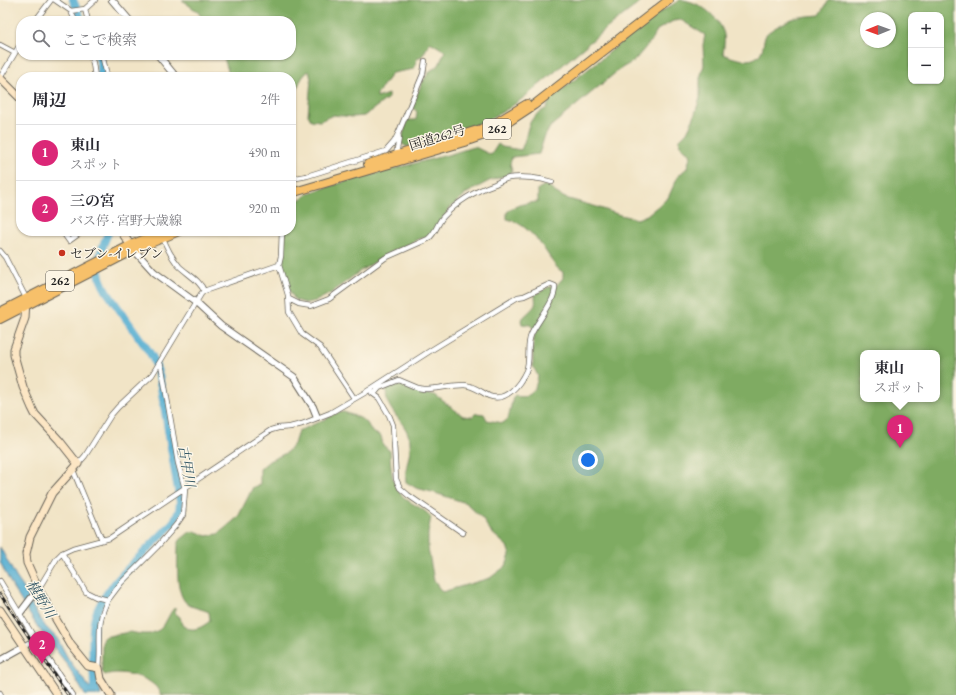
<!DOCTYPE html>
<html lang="ja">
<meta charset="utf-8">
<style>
body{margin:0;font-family:"EB Garamond","Noto Serif JP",serif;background:#f7f7f7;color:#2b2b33}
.controls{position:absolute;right:12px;top:12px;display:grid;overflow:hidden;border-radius:8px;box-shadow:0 1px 3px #0004}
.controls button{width:36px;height:36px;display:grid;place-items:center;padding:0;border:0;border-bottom:1px solid #e1e1e2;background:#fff;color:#2b2b33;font:20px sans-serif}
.compass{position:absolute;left:860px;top:12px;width:36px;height:36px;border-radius:50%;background:#fff;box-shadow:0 1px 3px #0004;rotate:269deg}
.you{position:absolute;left:588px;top:460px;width:14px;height:14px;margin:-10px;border:3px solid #fff;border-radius:50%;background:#1a73e8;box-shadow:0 0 0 6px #1a73e833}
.badge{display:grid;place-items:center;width:26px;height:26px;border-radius:50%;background:#db2777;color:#fff;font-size:13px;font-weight:700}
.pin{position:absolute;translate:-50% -33px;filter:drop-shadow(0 1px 2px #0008)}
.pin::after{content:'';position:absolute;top:21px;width:14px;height:12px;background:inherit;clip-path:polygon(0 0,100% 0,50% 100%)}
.popup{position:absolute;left:860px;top:350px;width:80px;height:52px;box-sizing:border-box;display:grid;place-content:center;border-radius:8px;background:#fff;filter:drop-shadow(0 1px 3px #0005);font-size:13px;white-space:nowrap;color:#7c7c81}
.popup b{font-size:15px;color:#2b2b33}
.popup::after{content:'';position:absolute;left:50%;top:100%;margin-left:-8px;border:8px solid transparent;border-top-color:#fff}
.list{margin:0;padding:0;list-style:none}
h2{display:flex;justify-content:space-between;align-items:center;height:52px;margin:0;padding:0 16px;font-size:17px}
h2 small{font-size:13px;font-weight:400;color:#7c7c81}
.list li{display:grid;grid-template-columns:26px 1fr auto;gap:12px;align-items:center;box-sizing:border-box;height:56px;padding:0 16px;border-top:1px solid #e1e1e2}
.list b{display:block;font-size:15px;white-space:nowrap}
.list p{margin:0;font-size:13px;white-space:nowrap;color:#7c7c81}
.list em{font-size:13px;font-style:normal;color:#7c7c81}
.icon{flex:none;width:22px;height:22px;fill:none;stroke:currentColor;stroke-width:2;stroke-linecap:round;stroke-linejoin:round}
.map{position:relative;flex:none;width:956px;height:695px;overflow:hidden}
.search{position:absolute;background:#fff;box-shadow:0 1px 3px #0004;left:16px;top:16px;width:280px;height:44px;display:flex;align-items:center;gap:10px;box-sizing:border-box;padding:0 14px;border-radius:16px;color:#7c7c81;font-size:15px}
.panel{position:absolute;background:#fff;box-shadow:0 1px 3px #0004;left:16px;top:72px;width:280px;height:164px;border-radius:16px}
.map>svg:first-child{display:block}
.forest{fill:#7fab62;stroke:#4e643f;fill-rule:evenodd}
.water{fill:#54aed2;stroke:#386577}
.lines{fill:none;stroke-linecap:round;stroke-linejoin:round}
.river{stroke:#54aed2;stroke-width:8}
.minor-casing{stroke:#676258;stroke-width:6}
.tertiary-casing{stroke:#676258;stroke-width:8}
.secondary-casing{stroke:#676258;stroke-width:9}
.trunk-casing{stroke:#676258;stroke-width:10}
.minor{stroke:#fff;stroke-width:4.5}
.tertiary{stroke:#fff;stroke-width:6}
.secondary{stroke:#fce6c4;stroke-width:7}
.trunk{stroke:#f7c06b;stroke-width:8}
.rail-casing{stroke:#1c1c1c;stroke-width:3}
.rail{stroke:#fcf5e5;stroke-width:1.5;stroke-dasharray:4.5;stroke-linecap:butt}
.poi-dot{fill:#c8321e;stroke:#fcf5e5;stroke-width:1.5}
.labels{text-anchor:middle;stroke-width:3;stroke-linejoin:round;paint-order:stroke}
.shield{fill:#fcf5e5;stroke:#5f5d58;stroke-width:1}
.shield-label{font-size:12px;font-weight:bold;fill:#1c1c1c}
.street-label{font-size:13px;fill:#1c1c1c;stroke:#fcf5e5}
.poi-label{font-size:13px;fill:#1c1c1c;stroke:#fcf5e5;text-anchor:start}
.water-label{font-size:14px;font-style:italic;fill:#325665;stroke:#fcf5e5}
</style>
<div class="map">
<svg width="956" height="695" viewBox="0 0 956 695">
<rect width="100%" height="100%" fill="#fcf5e5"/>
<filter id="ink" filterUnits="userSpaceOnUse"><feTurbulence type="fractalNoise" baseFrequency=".025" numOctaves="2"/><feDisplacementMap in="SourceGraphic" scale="8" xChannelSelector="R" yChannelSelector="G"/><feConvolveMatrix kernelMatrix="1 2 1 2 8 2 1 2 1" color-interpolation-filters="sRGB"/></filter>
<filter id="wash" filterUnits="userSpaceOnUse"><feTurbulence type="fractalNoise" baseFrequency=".012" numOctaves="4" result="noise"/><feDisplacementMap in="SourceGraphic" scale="16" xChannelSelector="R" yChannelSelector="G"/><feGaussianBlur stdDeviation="0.9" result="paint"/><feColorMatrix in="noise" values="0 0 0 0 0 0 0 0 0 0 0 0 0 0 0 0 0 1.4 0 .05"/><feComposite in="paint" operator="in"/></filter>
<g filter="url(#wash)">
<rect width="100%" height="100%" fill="#f1e4c6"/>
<!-- forest -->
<path class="forest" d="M182,0H644C613,22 585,46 557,70C541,83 526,97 509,108C478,128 441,136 407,147L401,143L407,120H416L417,112L412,106L422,83L430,71L439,65L445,51L430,42L423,55L417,59L414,69L392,73L377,94V98L388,94V98L364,116L353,117L333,115L320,121L311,120L308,115L311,79L309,71C298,77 295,97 291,109V77H230L223,55H291V21H204L198,12Z
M680,0C696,0 716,14 722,29C726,36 724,46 723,54C735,59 756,66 762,50C765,43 762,36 770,31C776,27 785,22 792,19C800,16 811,16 820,15L829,0H956V695H161C159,692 157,687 154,685C143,675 118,670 105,675L102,672V643L104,637L129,632L141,634H150L159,630L164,625L171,612L175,607V613L180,617L182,625C192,633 201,628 210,621L209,612C203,609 194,608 189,605C174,596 178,560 178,545L180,540L190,532L195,531L206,536L218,534L238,517L253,487L260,485V469L269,461L286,453L294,444L298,431L324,420L336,413L344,412L360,418L367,423L372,432L381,436L383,445L390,451C391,471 391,490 410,502C417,506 425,510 431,517L428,533V548L434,581L442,592L490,578L506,566L510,555L507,546L490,531L483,519L466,503L432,492L416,488L406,482C403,467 415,449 408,434C402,418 382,407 387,388L396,385H403L413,391L435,395L463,416L472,417L476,413L484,414L487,420L503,423L508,419L513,397L515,395C532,398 535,391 538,376L533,366V346L535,330L530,325L522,324L521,320C524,316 533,309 535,305C536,302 535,298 535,294L549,287L557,285L563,278V272C555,268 552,260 547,253C538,239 523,222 507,219V212C517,204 526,203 538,202V189L545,185L550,187L553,191L565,198L597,207L620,215L637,219L647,215L668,198L678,176L687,168L691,154L682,148L679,140L687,132L693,120L700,98V78L704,65L703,45L705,35L681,20L673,21L657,30L651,41L634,61L620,69L550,127L544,138L539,154L512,157L510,164L512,169L510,174L489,181L467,193L449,209L434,232L428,236L416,240L410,244L395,250L360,271L331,293L316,301L305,303L295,300L289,290L283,271L282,262L284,251L285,231H291V201L302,199L309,193L347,181L451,154L470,148L475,147L491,155L498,144L502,147L521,150C531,128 523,121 547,108L550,99L605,56L649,19ZM911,15H941V81H911ZM866,18H890V42H866ZM863,353H937V399H863Z"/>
<!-- water -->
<path class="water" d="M0,547L16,577L23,587L34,609L44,625L57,638L69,660L90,688L93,686V679L96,674L101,695H85L66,663L37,626L13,588L0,562Z"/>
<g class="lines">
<!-- river -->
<path class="river" d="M73,0L82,21
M98,55L100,61L101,77
M94,687C94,667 90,636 95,617C104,584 152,548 174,521L179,511L180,502L159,375L153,358L148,350L107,292C92,269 99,254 109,231"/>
</g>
</g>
<g filter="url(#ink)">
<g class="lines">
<!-- minor casing -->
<g class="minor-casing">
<path id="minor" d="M55,0L71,11L85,9L95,0
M85,9L88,21
M71,11L75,21
M35,21L51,0
M0,45L15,53
M90,55L93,63L95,77
M102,55L106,71L107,77
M0,78L21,43
M397,157C395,148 401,140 398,134
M291,179L307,176L386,151L394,142L398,134L423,74L425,61
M62,231L69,241L83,231
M282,231L281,256L279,265L288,295L289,312L302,334L320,347L354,398
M163,238C167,248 172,258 179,266C187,274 200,280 204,291
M0,251L5,257L26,298
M289,299L299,304L311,306L329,299L385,258L428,239C436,233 437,224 443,217C458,201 475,191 495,184C499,182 504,179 509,178C522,176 540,178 552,182
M372,393L379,398L389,415L393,425L396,479L400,488L408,495L463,533
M78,464L85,456L111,415L118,407L152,375L201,294L204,291L279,265
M73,470L102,540
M62,553L86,592L96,597L108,600C95,622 102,644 99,668
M0,581L35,639L25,646
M39,588L57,558L62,553L73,548L110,538L271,430L278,428L290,427L302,424L330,413L366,392L433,349L518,297L524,296L550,284L555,286C556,301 537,321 531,335C526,347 531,359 526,371C520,384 506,403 489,396C481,392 473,385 464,385C451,385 438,389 424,389L418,388L399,380L379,388L374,394
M108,600L121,583L157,547L176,525L183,515L185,489L178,463L162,369L160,363
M35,639L73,695
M0,693L1,695"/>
</g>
<!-- tertiary casing -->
<g class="tertiary-casing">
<path id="tertiary" d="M112,0L130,21
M158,55L176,77
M134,250L154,272L195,302L221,326L294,377L313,407L317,417
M20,613L39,588
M0,660L25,646"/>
</g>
<!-- secondary casing -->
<g class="secondary-casing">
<path id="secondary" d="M0,78L21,99
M121,231L133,249
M26,301L25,318L14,349V355L23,387L32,408L35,414L59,440L78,464L52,493L30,537L26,554L27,563L40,592L71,645L88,666L99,668L101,679L111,695
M0,610L57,695"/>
</g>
<!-- trunk casing -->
<g class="trunk-casing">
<path id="trunk" d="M368,164L481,129L497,122L527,104
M291,193L464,142L493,132L534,105L669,0
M0,312L131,245L164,231
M0,319L134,250L179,231"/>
</g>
<!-- minor -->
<use href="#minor" class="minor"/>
<!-- tertiary -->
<use href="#tertiary" class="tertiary"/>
<!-- secondary -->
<use href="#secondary" class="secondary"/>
<!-- trunk -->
<use href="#trunk" class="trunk"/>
<!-- rail casing -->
<g class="rail-casing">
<path id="rail" d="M0,594L68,695"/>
</g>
<!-- rail -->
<use href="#rail" class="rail"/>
</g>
</g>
<!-- markers -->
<circle class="poi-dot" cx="62" cy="253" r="4"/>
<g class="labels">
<!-- shield labels -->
<g class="shield">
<rect x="483" y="119" width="28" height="20" rx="3"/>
<rect x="46" y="271" width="28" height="20" rx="3"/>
</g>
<g class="shield-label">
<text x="497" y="133">262</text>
<text x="60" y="285">262</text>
</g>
<!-- street labels -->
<g class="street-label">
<text transform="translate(437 137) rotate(-17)" y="5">国道262号</text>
</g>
<!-- poi labels -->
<g class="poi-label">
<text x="70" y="258">セブン-イレブン</text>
</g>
<!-- water labels -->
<g class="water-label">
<text transform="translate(187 466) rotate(81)" y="5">古甲川</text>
<text transform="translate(41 599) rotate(58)" y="5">椹野川</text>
</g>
</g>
</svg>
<div class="controls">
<button>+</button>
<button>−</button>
</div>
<svg class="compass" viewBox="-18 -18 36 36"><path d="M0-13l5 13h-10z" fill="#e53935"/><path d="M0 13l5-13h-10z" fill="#7c7c81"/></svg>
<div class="you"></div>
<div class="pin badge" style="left:900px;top:448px">1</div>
<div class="popup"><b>東山</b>スポット</div>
<div class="pin badge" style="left:42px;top:664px">2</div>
<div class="search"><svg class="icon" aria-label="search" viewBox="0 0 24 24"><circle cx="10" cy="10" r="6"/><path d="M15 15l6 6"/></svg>ここで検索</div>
<section class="panel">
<h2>周辺<small>2件</small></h2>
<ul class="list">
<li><span class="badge">1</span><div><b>東山</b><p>スポット</p></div><em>490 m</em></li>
<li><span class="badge">2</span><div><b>三の宮</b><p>バス停 · 宮野大歳線</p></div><em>920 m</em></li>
</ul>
</section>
</div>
